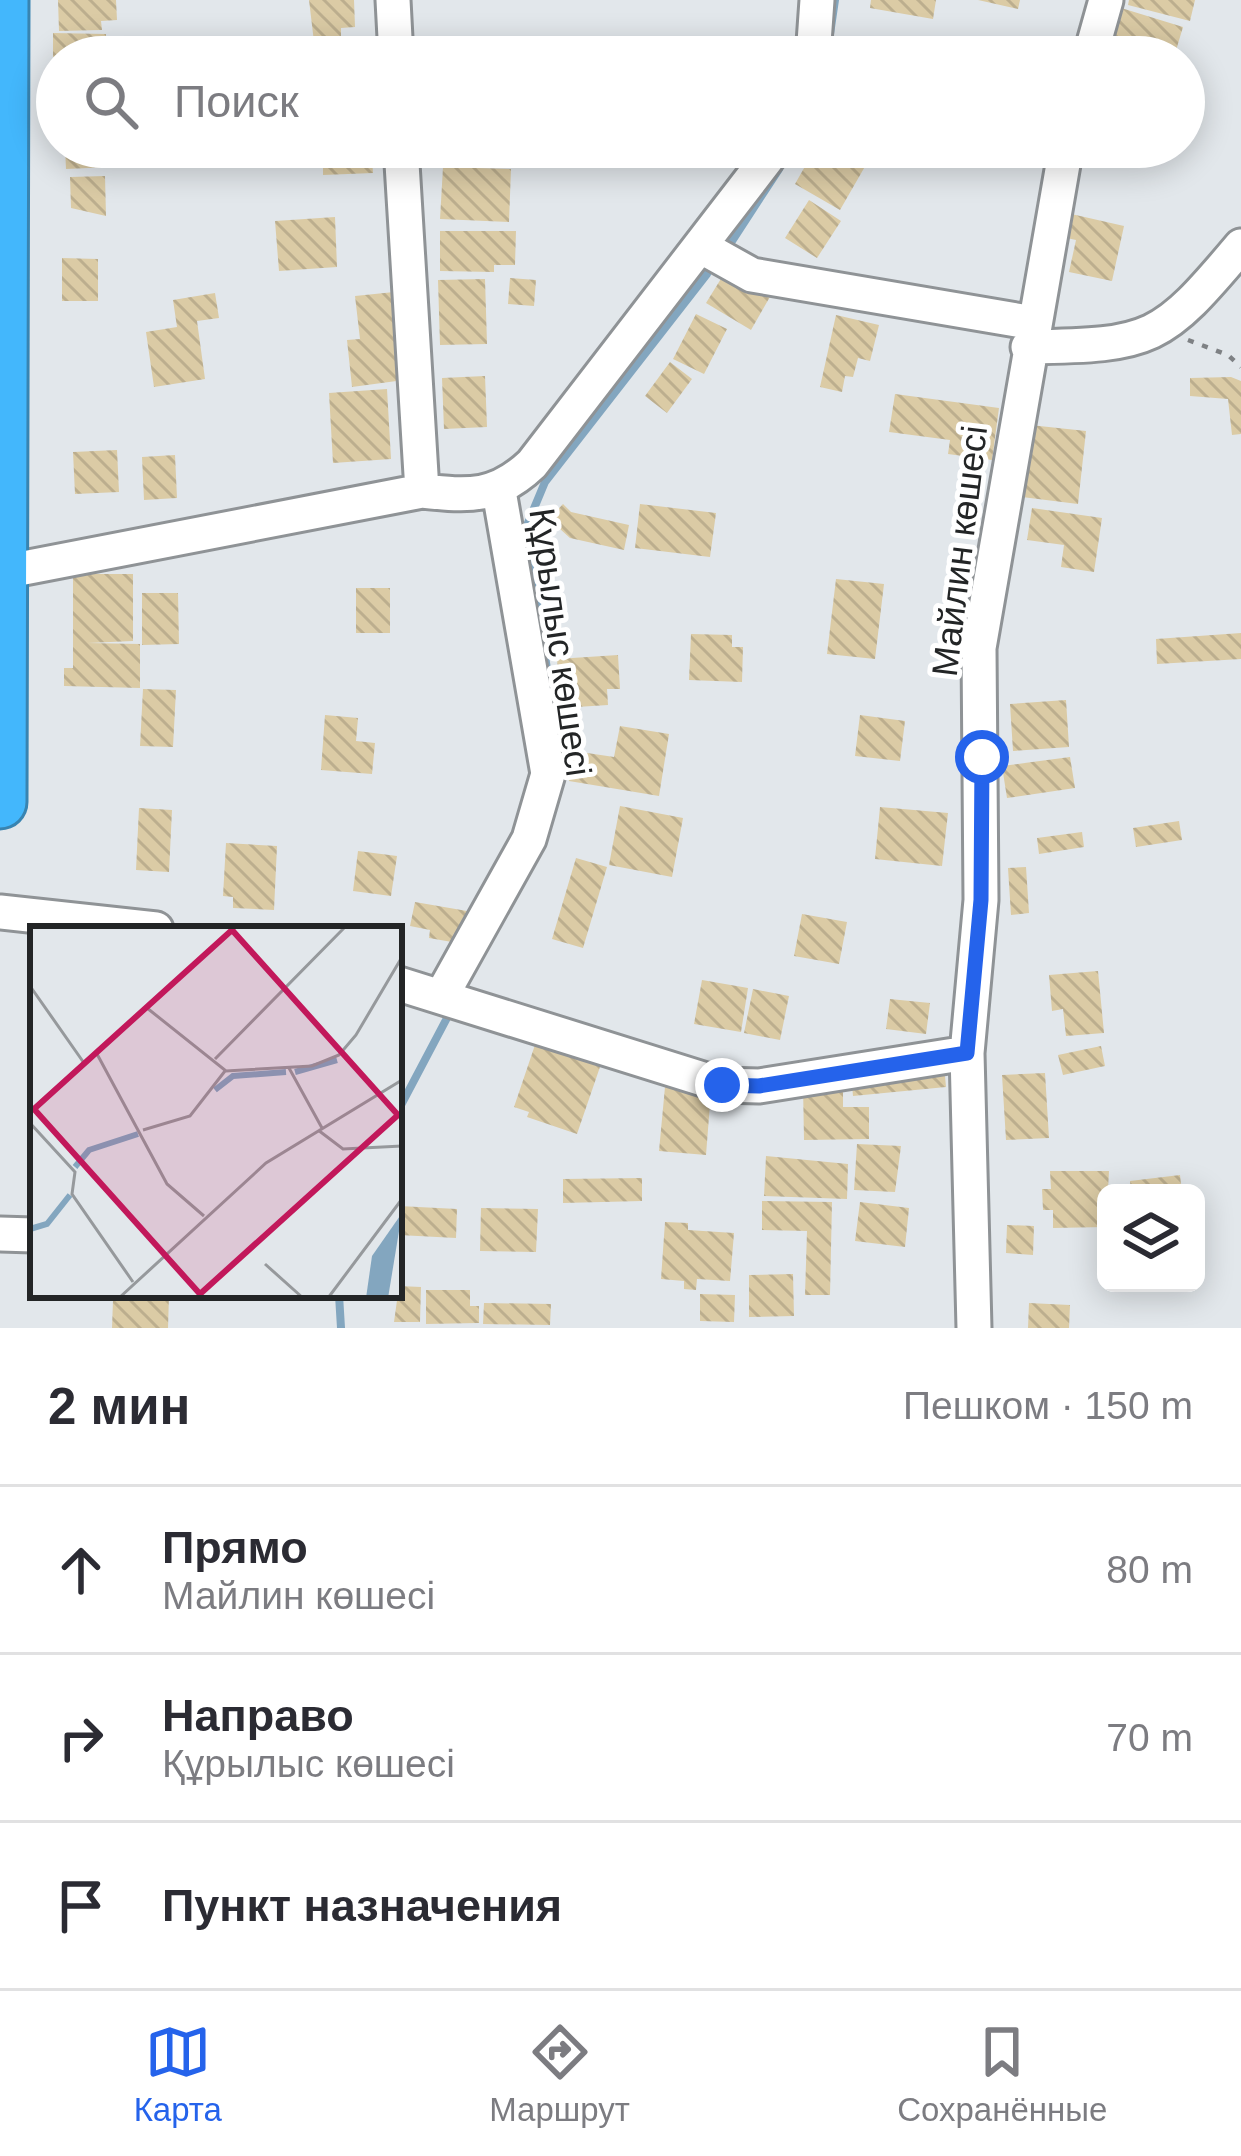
<!DOCTYPE html>
<html lang="ru">
<meta charset="utf-8">
<style>
body{margin:0;font-family:Arial,sans-serif;background:#f7f7f7;color:#2b2b33}
.controls{position:absolute;right:36px;bottom:36px;display:grid;overflow:hidden;border-radius:18px;box-shadow:0 6px 30px #0003}
.controls button{width:108px;height:108px;display:grid;place-items:center;padding:0;border:0;border-bottom:3px solid #e1e1e2;background:#fff;color:#2b2b33;font:60px sans-serif}
.stop{position:absolute;width:36px;height:36px;margin:-27px;border:9px solid #2563eb;border-radius:50%;background:#fff}
.stop.end{background:#2563eb;border-color:#fff;box-shadow:0 3px 12px #0008}
.list{margin:0;padding:0;list-style:none}
h2{display:flex;justify-content:space-between;align-items:center;height:156px;margin:0;padding:0 48px;font-size:51px}
h2 small{font-size:39px;font-weight:400;color:#7c7c81}
.list li{display:grid;grid-template-columns:78px 1fr auto;gap:36px;align-items:center;box-sizing:border-box;height:168px;padding:0 48px;border-top:3px solid #e1e1e2}
.list b{display:block;font-size:45px;white-space:nowrap}
.list p{margin:0;font-size:39px;white-space:nowrap;color:#7c7c81}
.list em{font-size:39px;font-style:normal;color:#7c7c81}
.icon{flex:none;width:66px;height:66px;fill:none;stroke:currentColor;stroke-width:2;stroke-linecap:round;stroke-linejoin:round}
.map{position:relative;flex:none;width:1241px;height:1328px;overflow:hidden}
.search{position:absolute;background:#fff;box-shadow:0 6px 30px #0003;left:36px;right:36px;top:36px;height:132px;display:flex;align-items:center;gap:30px;box-sizing:border-box;padding:0 42px;border-radius:66px;color:#7c7c81;font-size:45px}
.sheet{height:660px;background:#fff}
nav{display:flex;justify-content:space-around;align-items:center;box-sizing:border-box;height:168px;border-top:3px solid #e1e1e2;background:#fff;font-size:33px;color:#7c7c81}
nav a{display:grid;justify-items:center;gap:6px}
nav .on{color:#2563eb}
.map>svg:first-child{display:block}
.lines{fill:none;stroke-linecap:round;stroke-linejoin:round}
.stream{stroke:#83a6bf;stroke-width:8}
.building{fill:url(#building-back-hatch)}
.minor-casing{stroke:#8f9396;stroke-width:39}
.highway-casing{stroke:#3884b1;stroke-width:57}
.path{stroke:#7e8184;stroke-width:4.5;stroke-dasharray:6 9;stroke-linecap:butt}
.minor{stroke:#fff;stroke-width:33}
.highway{stroke:#43b7fc;stroke-width:51}
.route{stroke:#2563eb;stroke-width:15}
.labels{text-anchor:middle;stroke-width:10;stroke-linejoin:round;paint-order:stroke}
.street-label{font-size:36px;fill:#232526;stroke:#fff}
.inset-river{fill:none;stroke:#83a6bf;stroke-width:6}
.inset-road{fill:none;stroke:#96999c;stroke-width:3}
.view{fill:#c2185b;fill-opacity:0.15;stroke:#c2185b;stroke-width:6}
.inset-edge{fill:none;stroke:#232526;stroke-width:6}
</style>
<div class="map">
<svg width="1241" height="1328" viewBox="0 0 1241 1328">
<defs>
<pattern id="building-back-hatch" width="6" height="6" patternUnits="userSpaceOnUse" patternTransform="scale(3)"><rect width="6" height="6" fill="#dbcba5"/><path d="M-1 5l2 2M0 0l6 6M5-1l2 2" fill="none" stroke="#bcae8e"/></pattern>
</defs>
<rect width="100%" height="100%" fill="#e2e7eb"/>
<g class="lines">
<!-- stream -->
<path class="stream" d="M830,34L835,0
M732,241L779,169
M557,732L525,530L545,482L707,274
M399,1109L447,1018
M339,1295L341,1328"/>
</g>
<!-- building -->
<path class="building" d="M58,0H116L117,20L101,21L102,30L59,31Z
M309,0H354L355,27L341,28V41L314,42Z
M871,0H936L933,19L870,8Z
M978,0H1020L1018,9Z
M1129,0H1195L1190,21L1128,5Z
M1118,7L1183,27L1174,57L1108,55Z
M53,33L106,34V57H53Z
M48,79H57V117L50,118Z
M65,147H134V166L66,169Z
M323,147H380L381,159H372L373,173L323,175Z
M816,147H839L867,163L840,210L795,184Z
M443,167L511,169L509,222L440,219Z
M105,176L106,216L71,208L70,177Z
M809,200L841,221L817,258L785,238Z
M1067,213L1124,226L1112,281L1069,272L1076,240L1062,237Z
M335,217L337,267L279,271L275,221Z
M440,231H516L515,265H494V272L440,271Z
M62,258L98,259V301H62Z
M727,269L771,295L751,330L706,303Z
M510,278L536,280L534,306L508,304Z
M485,279L487,344L440,345L438,280Z
M394,292L404,380L352,387L347,340L360,339L355,296Z
M215,293L219,318L197,321L205,379L154,387L146,332L177,327L173,300Z
M696,314L727,329L704,374L673,359Z
M836,315L879,325L870,361L858,358L853,377L845,376L842,392L820,387Z
M670,362L692,379L667,413L645,396Z
M485,376L487,427L444,429L442,378Z
M1231,377L1241,381V434L1232,435L1228,399L1190,396V378Z
M387,389L391,459L333,463L329,393Z
M895,394L999,408L992,460L948,454L950,440L889,432Z
M1030,425L1086,431L1078,504L1022,497Z
M117,450L119,492L75,494L73,452Z
M175,455L177,498L144,500L142,457Z
M563,504L571,512L629,525L624,550L570,538L549,519Z
M640,504L716,513L710,557L635,548Z
M1032,508L1102,518L1094,572L1061,567L1064,545L1027,540Z
M73,574H133V641L88,643L140,644V688L64,686V668H73Z
M836,579L884,584L875,659L827,654Z
M356,588H390V633H356Z
M142,593H178L179,644L142,645Z
M1241,633V659L1157,664L1156,639Z
M691,634L732,635V647H743L742,682L689,680Z
M618,655L620,689H607L608,705L561,708L557,659Z
M143,689L176,690L173,747L140,746Z
M1066,700L1069,747L1013,751L1010,704Z
M325,715L358,718L356,741L375,743L372,774L321,770Z
M860,715L905,721L900,761L855,756Z
M620,726L669,734L659,796L569,781L574,751L614,757Z
M1070,757L1075,788L1007,798L1002,766Z
M620,806L683,818L672,877L609,865Z
M880,807L948,813L942,866L875,859Z
M139,808L172,810L169,872L136,870Z
M1179,821L1182,840L1136,847L1133,828Z
M1082,832L1084,847L1039,854L1037,838Z
M226,843L277,846L274,910L233,908V897L223,896Z
M358,851L397,856L391,896L353,891Z
M576,858L607,867L583,948L552,939Z
M1026,867L1029,913L1011,915L1008,868Z
M415,902L467,911L463,934L454,933L452,942L429,938L430,930L410,926Z
M802,914L847,922L839,964L794,956Z
M1098,971L1104,1033L1066,1036L1063,1009L1052,1011L1049,975Z
M702,980L748,988L741,1032L694,1024Z
M753,989L789,996L780,1040L744,1033Z
M890,999L930,1003L926,1034L886,1029Z
M536,1042L601,1064L577,1134L527,1117L529,1112L514,1107Z
M1101,1046L1105,1066L1063,1075L1058,1055Z
M944,1065L946,1087L853,1096L851,1074Z
M1045,1073L1049,1138L1006,1140L1002,1075Z
M843,1085V1107H869V1139L804,1140L803,1086Z
M665,1087L711,1091L706,1155L659,1151Z
M857,1144L901,1146L895,1192L854,1190Z
M766,1156L848,1164L847,1199L764,1196Z
M1050,1171H1109L1106,1227L1053,1228V1210H1043L1042,1189H1051Z
M1180,1175L1182,1193H1131L1130,1181Z
M642,1178V1201L563,1203V1179Z
M762,1201L832,1202L830,1295H805L807,1231L762,1230Z
M860,1202L909,1208L905,1247L855,1241Z
M399,1206L457,1209L456,1238L399,1235Z
M481,1208L538,1209L536,1252L480,1251Z
M665,1222L688,1223V1230L734,1233L730,1281L697,1279L696,1290L684,1289V1281L661,1279Z
M1007,1225L1034,1226L1033,1255L1006,1253Z
M793,1274L794,1316L749,1317V1275Z
M399,1286L421,1287L420,1322H394Z
M426,1290H470V1306H479V1323L426,1324Z
M700,1294L735,1295L734,1322L700,1321Z
M135,1295H169L168,1328H112L113,1300L134,1301Z
M484,1303L551,1304L550,1325L483,1324Z
M1029,1303L1070,1305L1069,1328H1028Z"/>
<g class="lines">
<!-- minor casing -->
<g class="minor-casing">
<path id="minor" d="M393,0L396,57
M813,57L817,0
M1090,57L1106,0
M401,147L422,491
M700,246L752,275L1034,323
M1028,347C1153,345 1161,341 1241,246
M3,572L422,491C470,496 496,498 532,464L776,147
M0,912L156,929
M399,984L722,1085L759,1086L967,1053
M442,995L529,839L548,774L499,491
M0,1234L33,1235
M974,1328L967,1053L981,900L979,648L1066,147"/>
</g>
<!-- highway casing -->
<g class="highway-casing">
<path id="highway" d="M0,802L2,0"/>
</g>
<!-- path -->
<path class="path" d="M1188,340L1228,355L1241,367"/>
<!-- minor -->
<use href="#minor" class="minor"/>
<!-- highway -->
<use href="#highway" class="highway"/>
</g>
<g class="lines">
<!-- route -->
<path class="route" d="M722,1085L759,1086L967,1053L981,900L982,757"/>
</g>
<g class="labels">
<!-- street labels -->
<g class="street-label">
<text transform="translate(959 551) rotate(-83)" y="13">Майлин көшесі</text>
<text transform="translate(561 642) rotate(82)" y="13">Құрылыс көшесі</text>
</g>
</g>
<!-- overview -->
<g transform="translate(30 926)">
<rect width="372" height="372" fill="#e2e7eb"/>
<path d="M372,287L358,372H336L342,330Z" fill="#83a6bf"/>
<path class="inset-river" d="M265,146L307,134M185,164L203,150L256,146M45,241L59,224L108,208M0,303L17,298L40,269"/>
<path class="inset-road" d="M0,60L54,137M117,82L196,145L282,140L309,129L326,109L372,31M67,128L137,258L174,290M185,133L316,0M259,142L292,202M0,185L207,0M0,197L45,246L42,268L103,356M113,204L160,190L195,145M288,204L313,223L372,220M235,338L273,372M89,372L236,237L372,154M298,372L372,273"/>
<path class="view" d="M202,4L368,189L170,368L4,183Z"/>
<rect width="372" height="372" class="inset-edge"/>
</g>
</svg>
<div class="controls">
<button><svg class="icon" aria-label="layers" viewBox="0 0 24 24"><path d="M12 4l9 5-9 5-9-5zM3 14l9 5 9-5"/></svg></button>
</div>
<div class="stop" style="left:982px;top:757px"></div>
<div class="stop end" style="left:722px;top:1085px"></div>
<div class="search"><svg class="icon" aria-label="search" viewBox="0 0 24 24"><circle cx="10" cy="10" r="6"/><path d="M15 15l6 6"/></svg>Поиск</div>
</div>
<section class="sheet">
<h2>2 мин<small>Пешком · 150 m</small></h2>
<ul class="list">
<li><svg class="icon" aria-label="ahead" viewBox="0 0 24 24"><path d="M12 20V5M6 11l6-6 6 6"/></svg><div><b>Прямо</b><p>Майлин көшесі</p></div><em>80 m</em></li>
<li><svg class="icon" aria-label="right" viewBox="0 0 24 24"><path d="M7 20v-9h11M14 6l5 5-5 5"/></svg><div><b>Направо</b><p>Құрылыс көшесі</p></div><em>70 m</em></li>
<li><svg class="icon" aria-label="arrive" viewBox="0 0 24 24"><path d="M6 21V4h12l-3 4 3 4H6"/></svg><div><b>Пункт назначения</b></div></li>
</ul>
</section>
<nav>
<a class="on"><svg class="icon" aria-label="map" viewBox="0 0 24 24"><path d="M3 6l6-2 6 2 6-2v14l-6 2-6-2-6 2zM9 4v14M15 6v14"/></svg>Карта</a>
<a><svg class="icon" aria-label="directions" viewBox="0 0 24 24"><path d="M12 3l9 9-9 9-9-9zM9 14v-3h6M13 9l2 2-2 2"/></svg>Маршрут</a>
<a><svg class="icon" aria-label="saved" viewBox="0 0 24 24"><path d="M7 4h10v16l-5-4-5 4z"/></svg>Сохранённые</a>
</nav>
